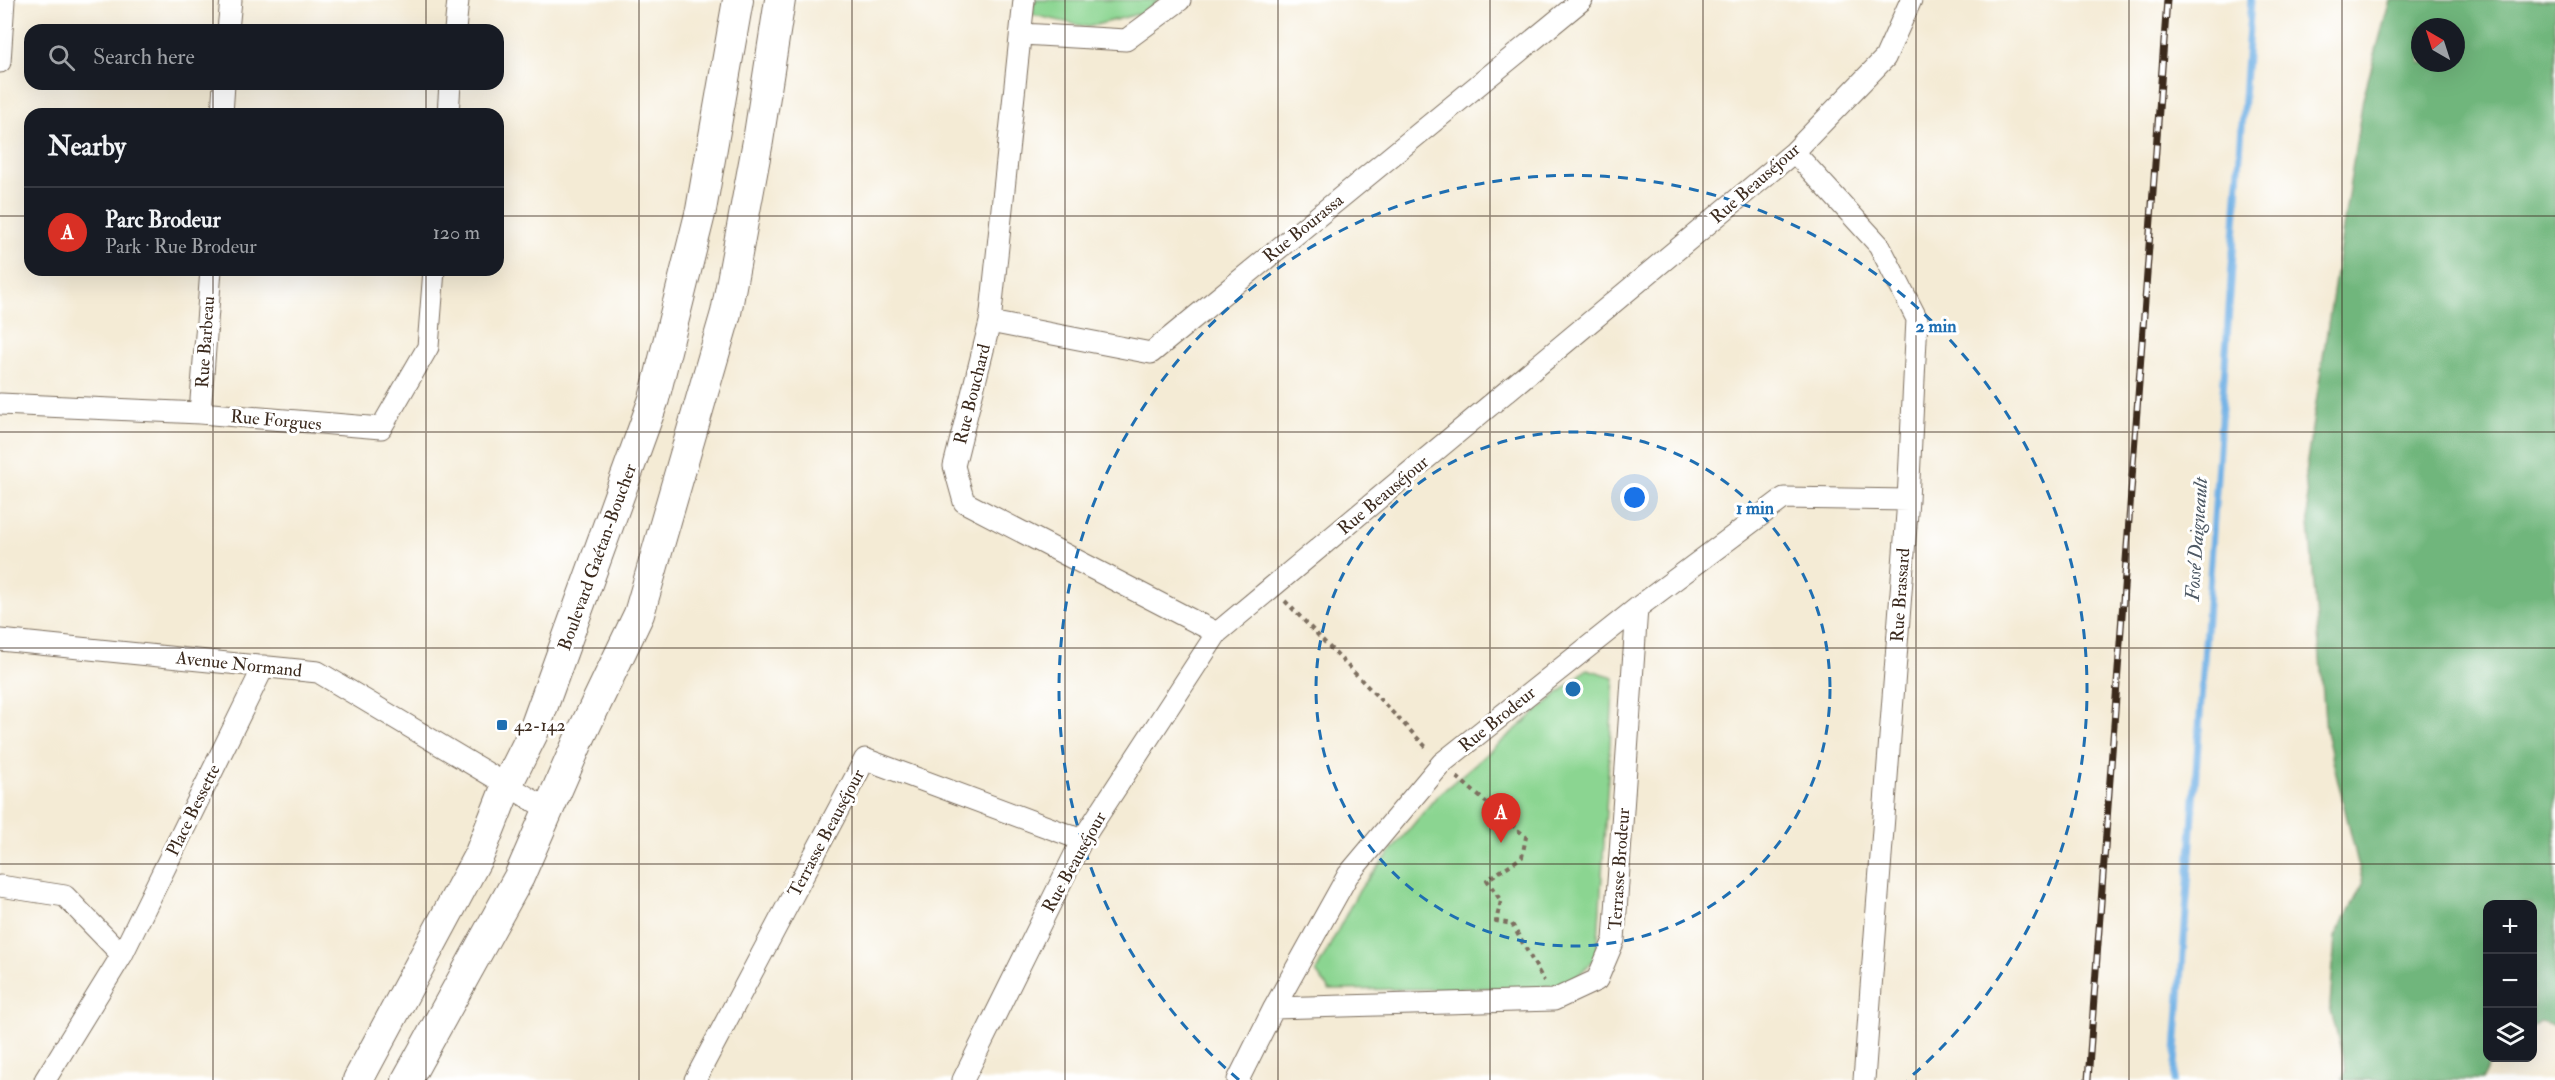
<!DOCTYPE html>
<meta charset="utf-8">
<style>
body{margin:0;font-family:"IM FELL Double Pica",serif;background:#242831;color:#f1f3f6}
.controls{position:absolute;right:18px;bottom:18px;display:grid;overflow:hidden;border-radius:12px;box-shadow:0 6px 24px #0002}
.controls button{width:54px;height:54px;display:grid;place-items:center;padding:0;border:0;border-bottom:2px solid #363941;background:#171b24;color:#f1f3f6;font:30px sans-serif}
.compass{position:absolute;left:2411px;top:18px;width:54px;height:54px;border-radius:50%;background:#171b24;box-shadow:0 6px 24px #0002;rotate:321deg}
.you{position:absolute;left:1635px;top:498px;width:21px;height:21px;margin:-15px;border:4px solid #fff;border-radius:50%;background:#1a73e8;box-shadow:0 0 0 9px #1a73e833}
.badge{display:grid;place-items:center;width:39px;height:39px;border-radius:50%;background:#d93025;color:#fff;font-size:20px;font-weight:700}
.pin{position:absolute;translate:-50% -50px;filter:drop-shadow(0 2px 3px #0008)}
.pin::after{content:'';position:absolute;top:32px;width:21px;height:18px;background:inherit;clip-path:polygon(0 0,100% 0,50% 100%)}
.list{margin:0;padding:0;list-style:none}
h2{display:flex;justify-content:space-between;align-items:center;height:78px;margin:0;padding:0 24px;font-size:26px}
h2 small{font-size:20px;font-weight:400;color:#9ea1a6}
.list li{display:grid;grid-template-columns:39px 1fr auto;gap:18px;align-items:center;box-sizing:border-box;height:90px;padding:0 24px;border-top:2px solid #363941}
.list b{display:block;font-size:22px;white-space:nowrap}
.list p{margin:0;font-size:20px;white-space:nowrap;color:#9ea1a6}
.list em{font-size:20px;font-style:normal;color:#9ea1a6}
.icon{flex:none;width:33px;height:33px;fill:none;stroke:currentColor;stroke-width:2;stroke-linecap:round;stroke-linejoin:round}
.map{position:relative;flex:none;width:2555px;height:1080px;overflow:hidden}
.search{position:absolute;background:#171b24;box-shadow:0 6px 24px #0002;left:24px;top:24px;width:480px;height:66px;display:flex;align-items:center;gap:15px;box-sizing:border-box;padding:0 21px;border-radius:18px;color:#9ea1a6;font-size:22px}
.panel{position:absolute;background:#171b24;box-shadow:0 6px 24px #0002;left:24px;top:108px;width:480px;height:168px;border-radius:18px}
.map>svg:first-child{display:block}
.green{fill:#8bd591;stroke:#638058;stroke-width:1.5}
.forest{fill:#70b67b;stroke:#56704c;stroke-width:1.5;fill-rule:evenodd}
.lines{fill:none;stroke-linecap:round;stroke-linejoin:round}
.stream{stroke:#71b1e5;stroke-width:7}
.minor-casing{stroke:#7c6e5e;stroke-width:23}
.secondary-casing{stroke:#7c6e5e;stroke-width:32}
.path{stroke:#7c6e5e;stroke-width:4;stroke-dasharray:4.5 4.5;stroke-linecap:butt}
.minor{stroke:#fff;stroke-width:21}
.secondary{stroke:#fff;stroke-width:30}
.rail-casing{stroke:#3b2a1e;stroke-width:7}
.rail{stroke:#fff;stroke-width:4.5;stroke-dasharray:14;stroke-linecap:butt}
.grid{fill:none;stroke:#3b2a1e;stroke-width:1.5;stroke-opacity:0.55}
.ring{fill:none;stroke:#1f6fb2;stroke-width:3;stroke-dasharray:10 8}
.poi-dot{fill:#1f6fb2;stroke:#fff;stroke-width:2}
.labels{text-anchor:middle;stroke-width:6;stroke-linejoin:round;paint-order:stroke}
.street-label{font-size:18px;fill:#3b2a1e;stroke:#fff}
.poi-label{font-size:18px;fill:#3b2a1e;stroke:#fff;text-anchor:start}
.water-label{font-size:20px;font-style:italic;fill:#4e5964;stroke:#fff}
.centre{fill:#1f6fb2;stroke:#fff;stroke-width:3}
.ring-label{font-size:18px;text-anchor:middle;font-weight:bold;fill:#1f6fb2;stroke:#fff;stroke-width:6;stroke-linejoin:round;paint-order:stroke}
</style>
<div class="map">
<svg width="2555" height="1080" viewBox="0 0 2555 1080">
<rect width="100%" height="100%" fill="#fff"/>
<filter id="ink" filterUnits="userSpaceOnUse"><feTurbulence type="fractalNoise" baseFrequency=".0167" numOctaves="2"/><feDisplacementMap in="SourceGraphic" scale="12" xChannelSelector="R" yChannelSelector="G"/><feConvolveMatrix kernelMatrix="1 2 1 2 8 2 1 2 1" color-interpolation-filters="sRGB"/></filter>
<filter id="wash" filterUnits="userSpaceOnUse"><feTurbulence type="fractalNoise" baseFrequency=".008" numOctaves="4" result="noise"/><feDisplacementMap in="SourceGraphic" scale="24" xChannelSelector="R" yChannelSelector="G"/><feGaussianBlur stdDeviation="1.35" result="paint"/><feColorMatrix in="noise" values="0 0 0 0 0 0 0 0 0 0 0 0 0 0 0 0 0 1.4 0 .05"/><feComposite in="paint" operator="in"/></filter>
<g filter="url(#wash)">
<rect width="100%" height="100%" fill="#f4ebd5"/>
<!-- green -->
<path class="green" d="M1034,0H1159L1142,13L1088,27L1033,15Z
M1587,669L1614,677L1597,957L1566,987L1329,990L1316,972L1359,890L1436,797Z"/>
<!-- forest -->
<path class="forest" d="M2390,0H2555V1026L2540,1022L2533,1028L2532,904H2488V1058H2493L2481,1080H2342L2346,1071L2330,1006L2335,937L2363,884L2326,732L2305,474L2363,98ZM2420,27H2456V63H2420Z"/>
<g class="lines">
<!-- stream -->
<path class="stream" d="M2174,1080L2251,0"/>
</g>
</g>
<g filter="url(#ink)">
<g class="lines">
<!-- minor casing -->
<g class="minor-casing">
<path id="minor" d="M1024,0L990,322L954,466L964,502L1217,633
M228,30L231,0
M455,30L458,0
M1022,34L1126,40L1180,0
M0,62L4,0
M222,114L224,84
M448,114L450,84
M1794,152L1879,245L1917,319L1908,500L1864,1080
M990,322L1151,353L1582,0
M0,404L200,413L381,428L428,347L434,270
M200,413L211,270
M0,640L318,672L549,810
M0,886L65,896L122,955
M1274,1008L1554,1000L1597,980L1614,940L1637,608
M45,1080L122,955L264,666
M695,1080L865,759L1082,840
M963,1080L1082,840L1217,633L1794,152L1885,58L1911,0
M1238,1080L1274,1008L1348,875L1442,763L1637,608L1784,498L1908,500"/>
</g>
<!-- secondary casing -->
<g class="secondary-casing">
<path id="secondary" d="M358,1080L480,853L507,785L533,733L654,399L701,210L738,0
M407,1080L519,877L581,735L639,614L726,313L758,141L780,0"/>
</g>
<!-- path -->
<path class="path" d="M1285,601L1428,749
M1457,777L1526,837L1522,857L1487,880L1501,901L1496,921L1512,924L1544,981"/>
<!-- minor -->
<use href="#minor" class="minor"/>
<!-- secondary -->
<use href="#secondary" class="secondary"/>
<!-- rail casing -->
<g class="rail-casing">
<path id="rail" d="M2088,1080L2167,0"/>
</g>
<!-- rail -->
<use href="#rail" class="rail"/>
</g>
</g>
<!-- grid -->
<path class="grid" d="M213,0V30M426,0V30M639,0V1080M852,0V1080M1065,0V1080M1278,0V1080M1490,0V1080M1703,0V1080M1916,0V1080M2129,0V1080M2342,0V1080M213,84V114M426,84V114M0,216H30M498,216H2555M213,270V1080M426,270V1080M0,432H2555M0,648H2555M0,864H2555"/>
<!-- distance rings -->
<g class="ring">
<circle cx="1573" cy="689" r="257"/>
<path d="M1239 1080A514 514 0 1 1 1907 1080"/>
</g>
<!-- markers -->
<rect class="poi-dot" x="496" y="719" width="12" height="12" rx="3"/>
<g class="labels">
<!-- street labels -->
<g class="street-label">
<text transform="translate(1755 183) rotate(-41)" y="6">Rue Beauséjour</text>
<text transform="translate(1303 228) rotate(-39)" y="6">Rue Bourassa</text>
<text transform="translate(205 342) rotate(-86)" y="6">Rue Barbeau</text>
<text transform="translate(972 394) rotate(-76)" y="6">Rue Bouchard</text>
<text transform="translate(276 420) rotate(5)" y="6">Rue Forgues</text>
<text transform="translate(1383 495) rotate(-40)" y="6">Rue Beauséjour</text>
<text transform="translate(597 557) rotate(-70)" y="6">Boulevard Gaétan-Boucher</text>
<text transform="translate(1900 595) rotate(-86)" y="6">Rue Brassard</text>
<text transform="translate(239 664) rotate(6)" y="6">Avenue Normand</text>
<text transform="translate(1497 719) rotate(-39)" y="6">Rue Brodeur</text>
<text transform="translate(193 810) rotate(-64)" y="6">Place Bessette</text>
<text transform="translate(826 833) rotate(-62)" y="6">Terrasse Beauséjour</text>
<text transform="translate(1074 862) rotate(-61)" y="6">Rue Beauséjour</text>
<text transform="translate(1619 869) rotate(-86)" y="6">Terrasse Brodeur</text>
</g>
<!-- poi labels -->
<g class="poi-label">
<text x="514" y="731">42-142</text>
</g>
<!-- water labels -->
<g class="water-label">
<text transform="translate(2196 539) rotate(-86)" y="7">Fossé Daigneault</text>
</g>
</g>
<circle cx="1573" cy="689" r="9" class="centre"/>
<g class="ring-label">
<text x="1936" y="332">2 min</text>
<text x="1755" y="514">1 min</text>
</g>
</svg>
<div class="controls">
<button>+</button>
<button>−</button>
<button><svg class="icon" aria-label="layers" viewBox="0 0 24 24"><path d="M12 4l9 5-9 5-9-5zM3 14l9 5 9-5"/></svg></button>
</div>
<svg class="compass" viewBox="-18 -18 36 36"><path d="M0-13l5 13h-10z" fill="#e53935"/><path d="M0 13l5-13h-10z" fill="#9ea1a6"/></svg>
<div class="you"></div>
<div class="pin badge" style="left:1501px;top:843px">A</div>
<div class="search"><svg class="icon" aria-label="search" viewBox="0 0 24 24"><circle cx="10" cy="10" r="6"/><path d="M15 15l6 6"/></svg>Search here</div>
<section class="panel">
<h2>Nearby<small></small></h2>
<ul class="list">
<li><span class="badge">A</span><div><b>Parc Brodeur</b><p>Park · Rue Brodeur</p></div><em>120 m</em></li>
</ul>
</section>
</div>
